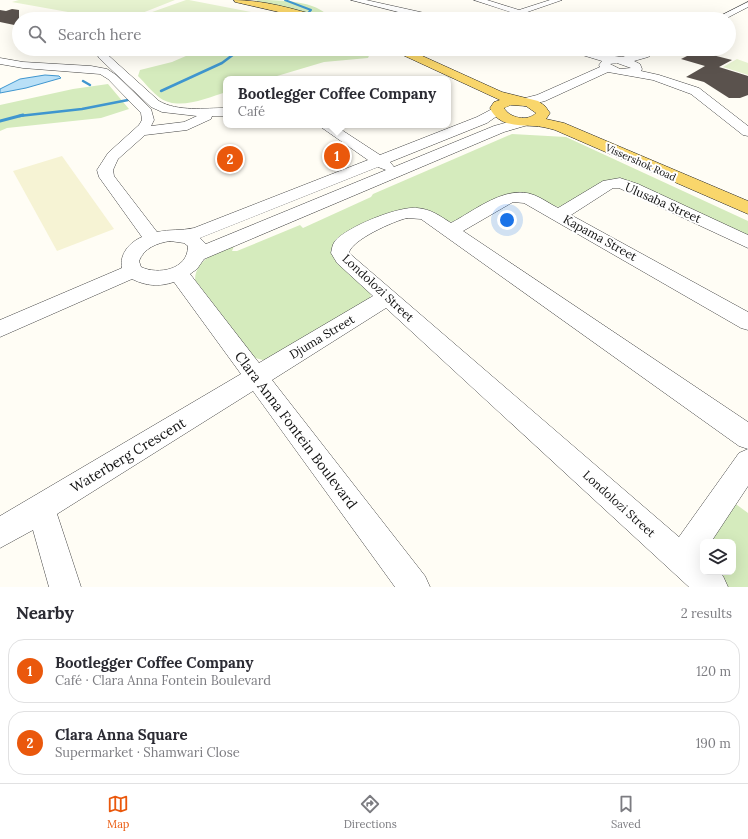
<!DOCTYPE html>
<meta charset="utf-8">
<style>
body{margin:0;font-family:Lora,serif;background:#f7f7f7;color:#2b2b33}
.controls{position:absolute;right:12px;bottom:12px;display:grid;overflow:hidden;border-radius:8px;box-shadow:0 4px 16px #0002}
.controls button{width:36px;height:36px;display:grid;place-items:center;padding:0;border:0;border-bottom:1px solid #e1e1e2;background:#fff;color:#2b2b33;font:20px sans-serif}
.you{position:absolute;left:507px;top:220px;width:14px;height:14px;margin:-10px;border:3px solid #fff;border-radius:50%;background:#1a73e8;box-shadow:0 0 0 6px #1a73e833}
.badge{display:grid;place-items:center;width:26px;height:26px;border-radius:50%;background:#ea580c;color:#fff;font-size:13px;font-weight:700}
.pin{position:absolute;translate:-50% -50%;border:2px solid #fff;box-shadow:0 1px 4px #0006}
.popup{position:absolute;left:223px;top:76px;width:228px;height:52px;box-sizing:border-box;display:grid;place-content:center;border-radius:8px;background:#fff;filter:drop-shadow(0 1px 3px #0005);font-size:13px;white-space:nowrap;color:#7c7c81}
.popup b{font-size:15px;color:#2b2b33}
.popup::after{content:'';position:absolute;left:50%;top:100%;margin-left:-8px;border:8px solid transparent;border-top-color:#fff}
.list{margin:0;padding:0;list-style:none}
h2{display:flex;justify-content:space-between;align-items:center;height:52px;margin:0;padding:0 16px;font-size:17px}
h2 small{font-size:13px;font-weight:400;color:#7c7c81}
.list li{display:grid;grid-template-columns:26px 1fr auto;gap:12px;align-items:center;box-sizing:border-box;height:64px;margin:0 8px 8px;padding:0 8px;border:1px solid #e1e1e2;border-radius:16px}
.list b{display:block;font-size:15px;white-space:nowrap}
.list p{margin:0;font-size:13px;white-space:nowrap;color:#7c7c81}
.list em{font-size:13px;font-style:normal;color:#7c7c81}
.icon{flex:none;width:22px;height:22px;fill:none;stroke:currentColor;stroke-width:2;stroke-linecap:round;stroke-linejoin:round}
.map{position:relative;flex:none;width:748px;height:587px;overflow:hidden}
.search{position:absolute;background:#fff;box-shadow:0 4px 16px #0002;left:12px;right:12px;top:12px;height:44px;display:flex;align-items:center;gap:10px;box-sizing:border-box;padding:0 14px;border-radius:22px;color:#7c7c81;font-size:15px}
.sheet{height:196px;background:#fff}
nav{display:flex;justify-content:space-around;align-items:center;box-sizing:border-box;height:56px;border-top:1px solid #e1e1e2;background:#fff;font-size:11px;color:#7c7c81}
nav a{display:grid;justify-items:center;gap:2px}
nav .on{color:#ea580c}
.map>svg:first-child{display:block}
.farmland{fill:#f6f3d4}
.green{fill:#d5ebbd}
.pitch{fill:#e6f2cf}
.water{fill:#b9e0f7;stroke:#3f96cf}
.lines{fill:none;stroke-linecap:round;stroke-linejoin:round}
.stream-far2{stroke:#3f96cf;stroke-width:2}
.stream-far1{stroke:#3f96cf;stroke-width:2.5}
.stream{stroke:#3f96cf;stroke-width:3}
.building{fill:#5a524d}
.minor-casing{stroke:#444;stroke-width:1}
.major-casing{stroke:#222;stroke-width:1}
.minor{fill:#fff;fill-rule:evenodd}
.major{fill:#f9d66b;fill-rule:evenodd}
.labels{text-anchor:middle;stroke-width:4;stroke-linejoin:round;paint-order:stroke}
.far-street-label{font-size:10px;fill:#111;stroke:#fff}
.street-label{font-size:12px;fill:#111;stroke:#fff}
.near-street-label{font-size:14px;fill:#111;stroke:#fff}
</style>
<div class="map">
<svg width="748" height="587" viewBox="0 0 748 587">
<rect width="100%" height="100%" fill="#fffdf5"/>
<!-- farmland -->
<path class="farmland" d="M62,156L114,229L57,251L13,171Z"/>
<!-- green -->
<path class="green" d="M254,0C276,0 312,0 326,14L324,17Z
M202,49H372L368,58L324,62L267,79H226V92C207,98 179,111 160,98C152,92 145,83 138,76L140,70L172,62Z
M108,84L129,109L101,118L7,128L0,131V105L73,89Z
M512,134L566,137L748,221V239L623,181L560,207L552,206L529,196L454,222C440,222 430,210 417,208C396,205 358,231 340,241L371,293L370,300L267,361L255,358L195,280C195,259 219,251 235,244L232,251H237L300,225L303,228L371,197L373,194Z
M733,502L748,513V587H726L711,572H733V542H706Z"/>
<!-- pitch -->
<path class="pitch" d="M19,0H175L127,19H107L12,2Z
M186,0H189L251,12L234,19H178L168,17L165,19H146L138,17Z
M737,59L748,63V75L723,67Z"/>
<!-- water -->
<path class="water" d="M45,75L59,76L61,78L26,88L0,93V89L20,79Z"/>
<g class="lines">
<!-- stream-far2 -->
<path class="stream-far2" d="M285,0L311,10L308,13
M293,19L301,16
M236,52L240,49"/>
<!-- stream-far1 -->
<path class="stream-far1" d="M83,81L90,85
M161,91L222,63L238,51
M19,116L82,109L128,100"/>
<!-- stream -->
<path class="stream" d="M0,121L23,115"/>
</g>
<!-- building -->
<path class="building" d="M12,9L19,10V26L0,22V10L6,11Z
M697,51L732,60L719,67L748,76V95L740,98H729L704,82L686,77L705,66L681,59Z"/>
<g class="lines">
<!-- minor casing -->
<g class="minor-casing">
<path id="minor" d="M351,0H366L438,16L442,19H426Z
M474,0H487L519,10L550,0H562L507,19H494L510,12Z
M748,2V7L725,19H714Z
M579,14L589,19H576L575,17Z
M108,49H127L126,51L109,56L159,101C178,112 205,108 226,108V116H212L211,119L187,130L145,135L118,159L113,170L114,176L157,232C170,229 181,231 194,228L368,160L318,125H334L380,155L477,117L494,108H502L504,111L487,123L390,162L394,167L494,126L523,118L530,122L528,125L504,132L204,259L197,269L190,274L259,363L373,296L337,263L331,253C332,249 332,245 335,241C347,227 398,206 417,208C431,209 440,216 451,223C474,211 506,184 534,195C542,198 550,204 558,208L603,181L620,178L638,184L748,235V248L619,188H613L571,215L748,312V330L741,328L524,203L513,202L463,231L748,422V486L711,542H703V554L701,557L703,558V572H719L723,576L728,587H689L386,308L272,380L425,576L430,587H395L253,391L57,514L81,587H49L33,530L0,548V516L241,374L174,282C159,287 146,286 132,279L0,337V320L122,268C119,254 130,242 142,237L99,177L97,170L108,153L139,125L142,120L141,113L108,79L100,74L23,68L0,64V58L23,62L91,66L107,69L116,75L151,109L154,120L151,126L184,122L197,116L162,112L151,107L99,58L98,56ZM378,167L386,170L206,244L200,238ZM407,218L421,219L739,446L748,449L739,453L679,537L349,253C351,240 394,221 407,218ZM170,241L184,243L188,246C188,270 158,275 141,267L139,261C144,248 157,243 170,241Z
M568,49H583L599,54L622,57L648,49H661L648,57L634,61L640,64L642,69L641,71L659,75L699,88L748,126V136L743,135L691,94L653,80L608,72L545,101L525,106L521,105L519,102L521,99L537,95L600,67L599,65L602,61L569,51ZM617,63L631,68L620,69L610,64Z"/>
</g>
<!-- major casing -->
<g class="major-casing">
<path id="major" d="M234,0C264,0 294,9 322,17L324,19H309L235,2Z
M392,49H407L502,92L538,101L545,106L550,113L546,119L564,123L748,201V214L555,130C548,128 540,126 533,126C516,125 498,126 490,108L494,102L500,100L394,51ZM511,105L526,106L536,113C528,122 509,118 504,108Z"/>
</g>
<!-- minor -->
<use href="#minor" class="minor"/>
<!-- major -->
<use href="#major" class="major"/>
</g>
<g class="labels">
<!-- far-street labels -->
<g class="far-street-label">
<text transform="translate(641 162) rotate(24)" y="4">Vissershok Road</text>
</g>
<!-- street labels -->
<g class="street-label">
<text transform="translate(663 203) rotate(24)" y="4">Ulusaba Street</text>
<text transform="translate(600 238) rotate(29)" y="4">Kapama Street</text>
<text transform="translate(378 288) rotate(43)" y="4">Londolozi Street</text>
<text transform="translate(322 337) rotate(-31)" y="4">Djuma Street</text>
<text transform="translate(619 504) rotate(42)" y="4">Londolozi Street</text>
</g>
<!-- near-street labels -->
<g class="near-street-label">
<text transform="translate(296 430) rotate(53)" y="5">Clara Anna Fontein Boulevard</text>
<text transform="translate(128 455) rotate(-31)" y="5">Waterberg Crescent</text>
</g>
</g>
</svg>
<div class="controls">
<button><svg class="icon" aria-label="layers" viewBox="0 0 24 24"><path d="M12 4l9 5-9 5-9-5zM3 14l9 5 9-5"/></svg></button>
</div>
<div class="you"></div>
<div class="pin badge" style="left:337px;top:156px">1</div>
<div class="popup"><b>Bootlegger Coffee Company</b>Café</div>
<div class="pin badge" style="left:230px;top:159px">2</div>
<div class="search"><svg class="icon" aria-label="search" viewBox="0 0 24 24"><circle cx="10" cy="10" r="6"/><path d="M15 15l6 6"/></svg>Search here</div>
</div>
<section class="sheet">
<h2>Nearby<small>2 results</small></h2>
<ul class="list">
<li><span class="badge">1</span><div><b>Bootlegger Coffee Company</b><p>Café · Clara Anna Fontein Boulevard</p></div><em>120 m</em></li>
<li><span class="badge">2</span><div><b>Clara Anna Square</b><p>Supermarket · Shamwari Close</p></div><em>190 m</em></li>
</ul>
</section>
<nav>
<a class="on"><svg class="icon" aria-label="map" viewBox="0 0 24 24"><path d="M3 6l6-2 6 2 6-2v14l-6 2-6-2-6 2zM9 4v14M15 6v14"/></svg>Map</a>
<a><svg class="icon" aria-label="directions" viewBox="0 0 24 24"><path d="M12 3l9 9-9 9-9-9zM9 14v-3h6M13 9l2 2-2 2"/></svg>Directions</a>
<a><svg class="icon" aria-label="saved" viewBox="0 0 24 24"><path d="M7 4h10v16l-5-4-5 4z"/></svg>Saved</a>
</nav>
